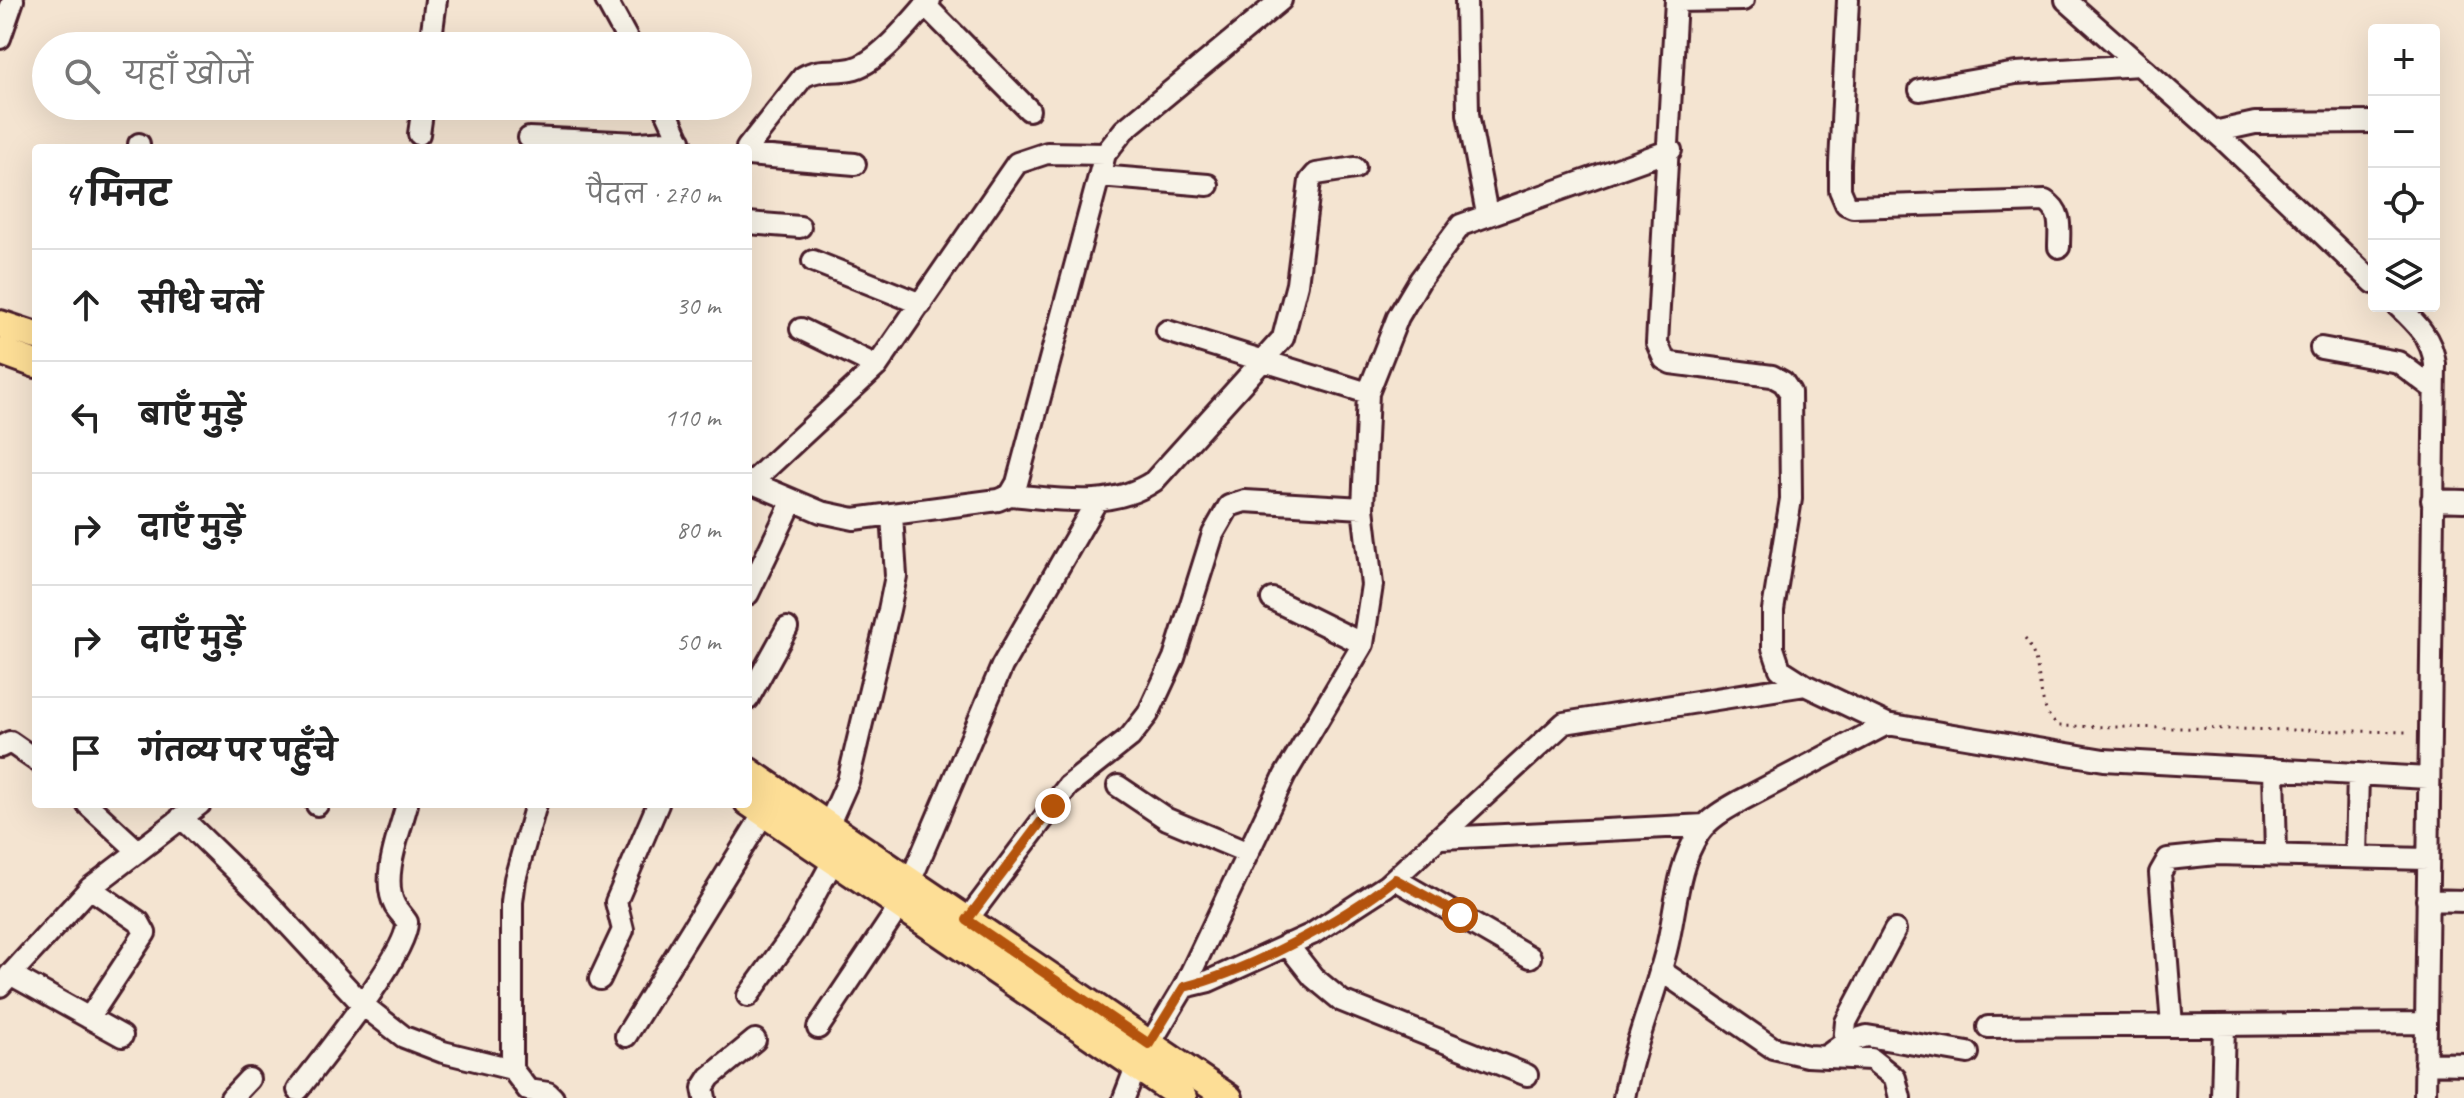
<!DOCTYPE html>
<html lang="hi">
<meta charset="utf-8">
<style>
body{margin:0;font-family:Caveat,"Playpen Sans Deva",sans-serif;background:#f6f6f6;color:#222}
.controls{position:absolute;right:24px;top:24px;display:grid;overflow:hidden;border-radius:8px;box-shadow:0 8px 32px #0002}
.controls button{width:72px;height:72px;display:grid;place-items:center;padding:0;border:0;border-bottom:2px solid #e0e0e0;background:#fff;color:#222;font:40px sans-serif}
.stop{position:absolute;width:24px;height:24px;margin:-18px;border:6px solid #b45309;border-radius:50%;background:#fff}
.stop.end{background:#b45309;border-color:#fff;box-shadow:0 2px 8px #0008}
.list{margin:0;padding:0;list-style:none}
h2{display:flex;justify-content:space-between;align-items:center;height:104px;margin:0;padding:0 32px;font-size:34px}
h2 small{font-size:26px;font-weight:400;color:#767676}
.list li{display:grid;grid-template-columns:52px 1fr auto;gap:24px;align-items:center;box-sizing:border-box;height:112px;padding:0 32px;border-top:2px solid #e0e0e0}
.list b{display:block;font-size:30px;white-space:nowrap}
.list em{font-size:26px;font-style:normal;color:#767676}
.icon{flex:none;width:44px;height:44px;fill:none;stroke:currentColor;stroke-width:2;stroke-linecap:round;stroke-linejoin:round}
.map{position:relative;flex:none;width:2464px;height:1098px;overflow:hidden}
.search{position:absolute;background:#fff;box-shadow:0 8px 32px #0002;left:32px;top:32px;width:720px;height:88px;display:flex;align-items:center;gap:20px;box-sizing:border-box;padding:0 28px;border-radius:44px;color:#767676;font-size:30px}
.panel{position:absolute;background:#fff;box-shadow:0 8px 32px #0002;left:32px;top:144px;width:720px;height:664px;border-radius:8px}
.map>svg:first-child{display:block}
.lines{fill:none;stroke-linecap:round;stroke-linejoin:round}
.minor-casing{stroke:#4a1f2b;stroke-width:26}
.major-casing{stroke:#4a1f2b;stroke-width:32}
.path{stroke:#4a1f2b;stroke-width:3;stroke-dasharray:2 6;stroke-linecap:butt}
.minor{stroke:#f7f3e8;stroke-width:20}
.major{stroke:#fdde96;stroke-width:26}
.route{stroke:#b45309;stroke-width:10}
</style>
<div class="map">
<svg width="2464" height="1098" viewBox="0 0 2464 1098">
<rect width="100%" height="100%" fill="#f4e4d1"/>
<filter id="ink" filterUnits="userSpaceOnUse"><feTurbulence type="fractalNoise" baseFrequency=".0125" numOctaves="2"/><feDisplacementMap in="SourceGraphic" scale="16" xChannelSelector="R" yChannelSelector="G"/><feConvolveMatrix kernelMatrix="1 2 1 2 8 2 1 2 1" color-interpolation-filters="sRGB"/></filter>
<g filter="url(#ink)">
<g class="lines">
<!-- minor casing -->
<g class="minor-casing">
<path id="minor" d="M606,0L631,46
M1466,0L1468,114L1487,214
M1676,0L1657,343L1664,359L1671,363L1772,376L1783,382L1790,392L1791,499L1773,610V648L1780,669L1805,685L1887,724L2104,760L2428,778
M1848,0L1840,164V190L1846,204L1853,207L2045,201C2063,211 2059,229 2059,247
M2066,0L2224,140L2374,283
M1676,1L1743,0
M925,5L1029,110
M0,38L13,0
M430,46L436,0
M1920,90L2016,73L2139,65
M664,106L683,148
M2214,132L2255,123L2374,122
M419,134L423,106
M529,138L639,143L680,140
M139,148V144
M747,148L803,77C820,67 833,73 851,69C878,64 912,20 930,0
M748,155L855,164
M1099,176L1208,185
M748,223L800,227
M813,261L921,304
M2398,306C2416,323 2432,338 2435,364L2425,1098
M801,329L877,366
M1167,331L1368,393
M2321,348L2398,362L2434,389
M748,481L821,512L854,519L998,500L1010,495L1017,483L1105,154L1124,130L1281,0
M751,483L877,366L1017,163L1047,153L1105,154
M1010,495C1059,499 1111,510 1154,481L1283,338L1297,284L1310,181L1316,174L1355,168
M2432,500L2464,501
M748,594L792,502
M1272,599L1363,644
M748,699L787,628
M0,747L10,742L36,760
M2274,769L2276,855
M1118,786L1167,819L1246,852
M87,804L138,851
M317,804V805
M181,817L263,897L363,1005L404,1037L443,1052L512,1069L528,1090L548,1093L553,1098
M828,826L848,781L889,610L896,576L892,515
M1442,838L1706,825
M2356,857L2358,774
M1395,879L1530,957
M910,882L1002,666L1096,502
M2427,900L2464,901
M967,920L1068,786L1130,737L1148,714L1174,658L1213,534L1229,506L1245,501L1363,508
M1287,944L1313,977L1342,1001L1527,1075
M1660,970L1773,1048L1807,1056L1871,1059L1895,1078L1900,1098
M10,974L122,1036
M600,979L623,930L616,902L658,804
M0,986L90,888L200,804
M1184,987L1209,981L1312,934L1386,886L1564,723L1805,685
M748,996L795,931L833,861
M89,1018L145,933L139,922L90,888
M2172,1025L2160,873L2168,859L2216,854L2428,859
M1988,1027L2426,1023
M818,1028L899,907
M626,1036L764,813
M1844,1043L1846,1022L1895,930
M1828,1055L1844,1043L1867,1036L1968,1053
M2425,1063L2464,1064
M512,1069V902L515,879L536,804
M298,1090C320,1061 409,952 407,922C403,916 398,911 395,906C380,878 400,832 407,804
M231,1098L249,1079
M705,1098L703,1088L710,1077L755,1040
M1124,1098L1136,1067L1184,987L1285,775L1363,644L1372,585L1363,508L1368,393L1398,317L1420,280L1461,225L1671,150
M1624,1098C1633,1047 1653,1001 1666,951C1676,913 1676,867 1699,833C1709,818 1726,809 1742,800L1887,724
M2222,1098L2224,1025"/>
</g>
<!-- major casing -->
<g class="major-casing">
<path id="major" d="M0,324L36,336
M0,351L36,364
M748,771L1229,1098
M748,802L1183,1098"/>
</g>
<!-- path -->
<path class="path" d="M2025,639C2046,665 2033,709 2059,726L2410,732"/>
<!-- minor -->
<use href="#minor" class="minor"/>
<!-- major -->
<use href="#major" class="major"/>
</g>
</g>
<g class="lines" filter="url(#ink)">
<!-- route -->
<path class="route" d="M1053,806L967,920L1149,1044L1184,987C1249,971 1342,921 1395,879L1460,915"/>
</g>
</svg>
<div class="controls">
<button>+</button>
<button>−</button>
<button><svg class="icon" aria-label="locate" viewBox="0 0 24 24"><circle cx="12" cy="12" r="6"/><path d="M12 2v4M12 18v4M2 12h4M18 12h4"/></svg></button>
<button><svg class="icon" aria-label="layers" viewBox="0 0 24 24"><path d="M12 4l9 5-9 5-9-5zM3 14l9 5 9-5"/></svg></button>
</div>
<div class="stop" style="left:1460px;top:915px"></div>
<div class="stop end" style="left:1053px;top:806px"></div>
<div class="search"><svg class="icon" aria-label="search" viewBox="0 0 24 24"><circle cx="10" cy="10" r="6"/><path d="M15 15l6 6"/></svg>यहाँ खोजें</div>
<section class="panel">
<h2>4 मिनट<small>पैदल · 270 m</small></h2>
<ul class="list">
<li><svg class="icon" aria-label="ahead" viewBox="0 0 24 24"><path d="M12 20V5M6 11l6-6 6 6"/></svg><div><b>सीधे चलें</b></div><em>30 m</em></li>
<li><svg class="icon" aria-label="left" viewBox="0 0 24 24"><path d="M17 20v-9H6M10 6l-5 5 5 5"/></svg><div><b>बाएँ मुड़ें</b></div><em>110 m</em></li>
<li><svg class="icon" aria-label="right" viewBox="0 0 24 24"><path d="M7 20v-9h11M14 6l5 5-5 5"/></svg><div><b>दाएँ मुड़ें</b></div><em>80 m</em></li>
<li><svg class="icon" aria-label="right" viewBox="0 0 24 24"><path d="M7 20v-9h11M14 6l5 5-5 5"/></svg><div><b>दाएँ मुड़ें</b></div><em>50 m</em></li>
<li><svg class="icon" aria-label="arrive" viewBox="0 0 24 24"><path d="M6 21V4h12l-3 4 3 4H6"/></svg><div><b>गंतव्य पर पहुँचे</b></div></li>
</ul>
</section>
</div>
